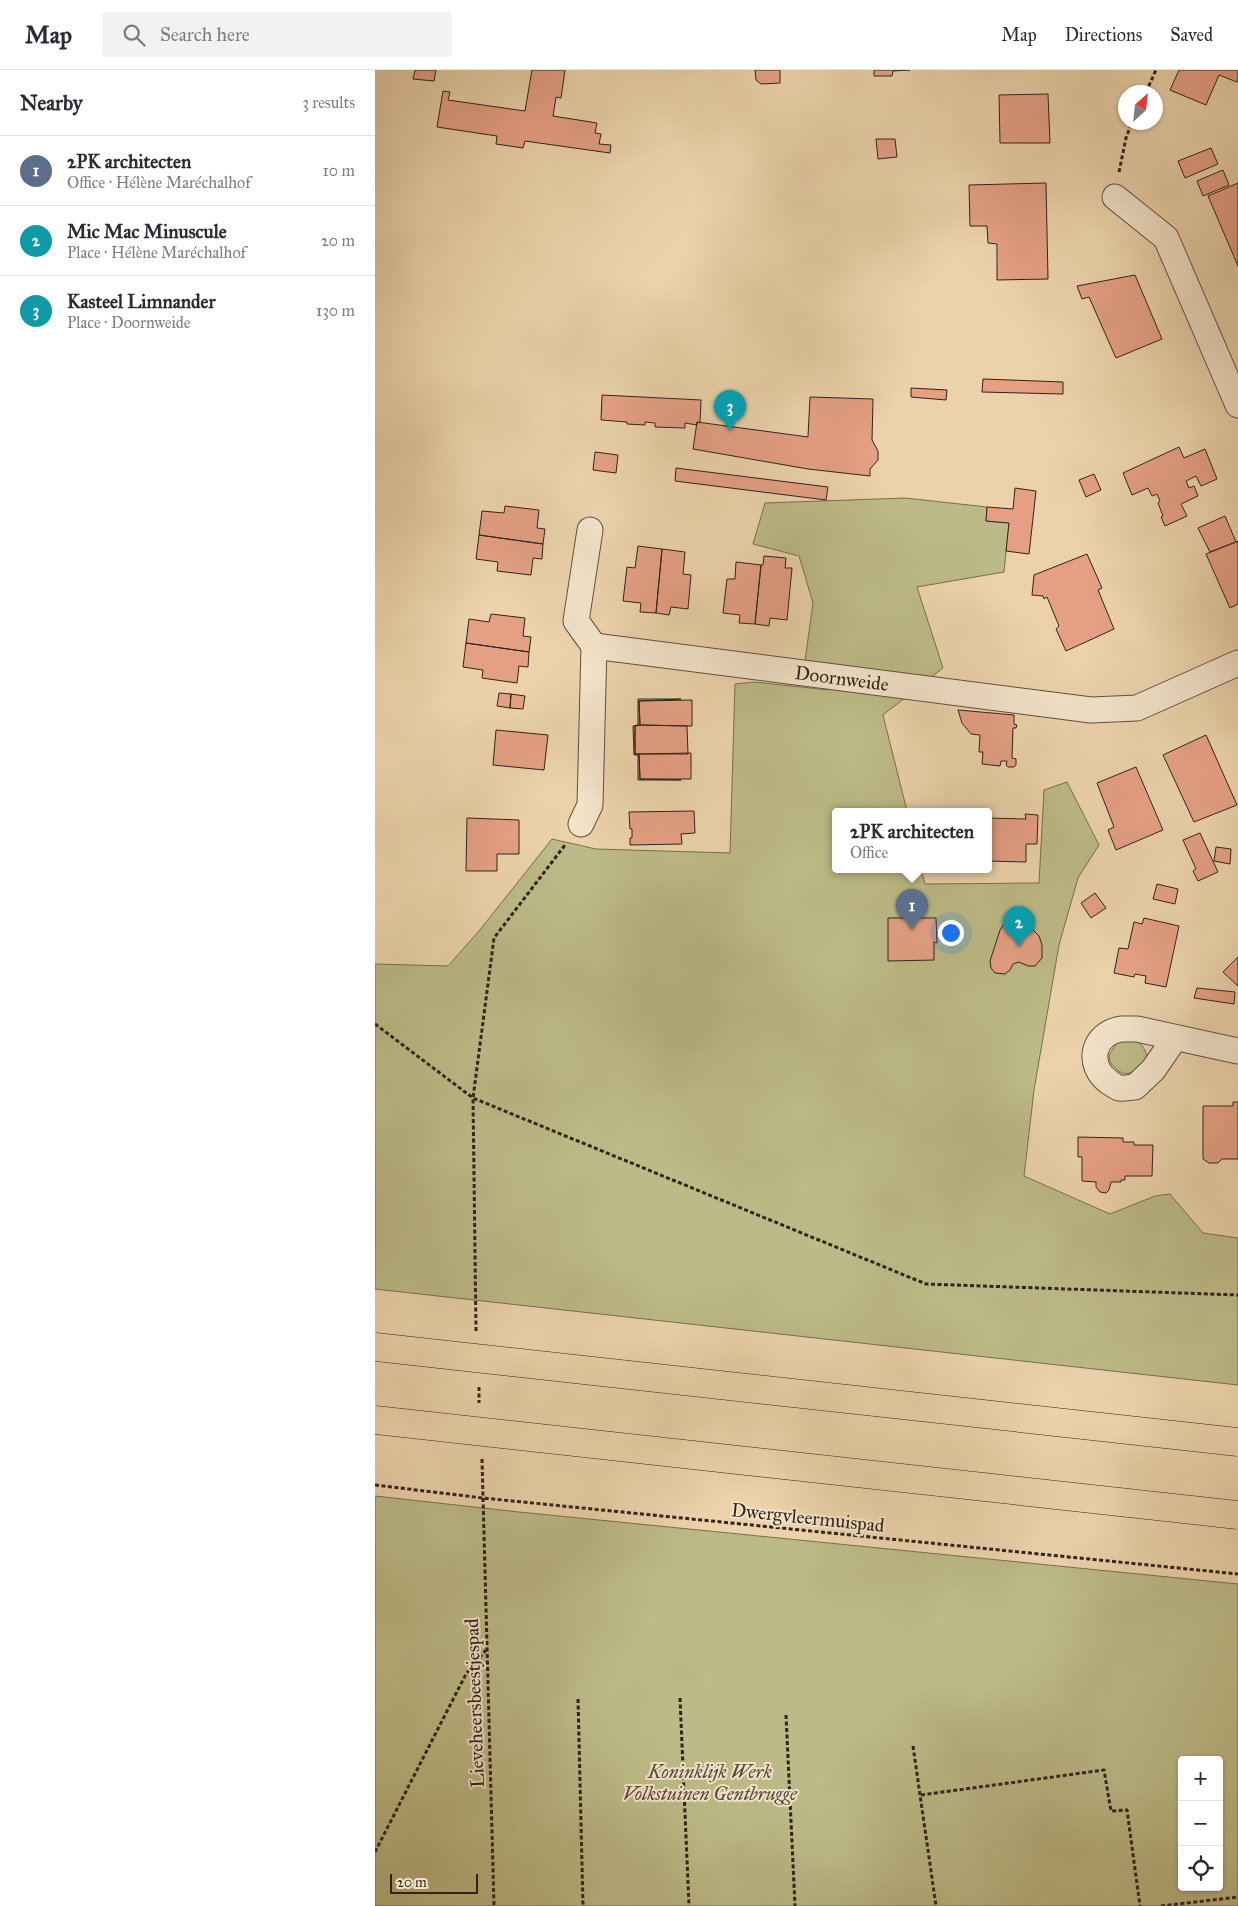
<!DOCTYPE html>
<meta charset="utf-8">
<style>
body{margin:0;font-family:"IM FELL Great Primer",serif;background:#f2f2f3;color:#2b2b33}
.controls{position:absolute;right:15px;bottom:15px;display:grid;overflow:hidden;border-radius:5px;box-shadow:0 1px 4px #0004}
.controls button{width:45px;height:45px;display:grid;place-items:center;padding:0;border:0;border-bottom:1px solid #e1e1e2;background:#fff;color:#2b2b33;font:25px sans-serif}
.compass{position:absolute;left:743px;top:15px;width:45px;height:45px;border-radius:50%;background:#fff;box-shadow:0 1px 4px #0004;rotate:27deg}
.scale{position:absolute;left:15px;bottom:12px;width:88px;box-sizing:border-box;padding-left:5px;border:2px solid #31221c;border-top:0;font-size:14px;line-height:18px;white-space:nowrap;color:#31221c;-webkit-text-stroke:4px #f2e2c8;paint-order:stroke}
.you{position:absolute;left:575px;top:862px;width:18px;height:18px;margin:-12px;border:4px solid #fff;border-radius:50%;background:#1a73e8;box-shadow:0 0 0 8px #1a73e833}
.badge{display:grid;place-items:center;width:32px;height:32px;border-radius:50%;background:#8f2418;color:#fff;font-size:16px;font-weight:700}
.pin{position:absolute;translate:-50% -41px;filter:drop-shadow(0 1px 2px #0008)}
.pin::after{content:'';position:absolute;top:26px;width:18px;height:15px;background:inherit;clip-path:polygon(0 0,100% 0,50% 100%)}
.popup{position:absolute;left:457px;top:738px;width:160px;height:65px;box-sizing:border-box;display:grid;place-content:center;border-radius:5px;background:#fff;filter:drop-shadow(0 1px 4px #0005);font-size:16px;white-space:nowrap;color:#7c7c81}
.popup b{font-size:19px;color:#2b2b33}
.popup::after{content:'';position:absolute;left:50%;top:100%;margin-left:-10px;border:10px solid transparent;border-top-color:#fff}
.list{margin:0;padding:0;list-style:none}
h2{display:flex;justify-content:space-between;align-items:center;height:65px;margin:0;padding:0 20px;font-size:21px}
h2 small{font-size:16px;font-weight:400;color:#7c7c81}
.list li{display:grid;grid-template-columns:32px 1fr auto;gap:15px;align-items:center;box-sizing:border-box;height:70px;padding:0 20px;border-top:1px solid #e1e1e2}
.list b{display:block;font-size:19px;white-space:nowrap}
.list p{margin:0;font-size:16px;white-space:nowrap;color:#7c7c81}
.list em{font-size:16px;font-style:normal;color:#7c7c81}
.icon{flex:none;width:28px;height:28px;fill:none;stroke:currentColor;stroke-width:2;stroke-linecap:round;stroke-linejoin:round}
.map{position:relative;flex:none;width:863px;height:1836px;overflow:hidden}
header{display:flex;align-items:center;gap:30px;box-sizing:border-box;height:70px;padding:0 25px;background:#fff;border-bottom:1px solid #e1e1e2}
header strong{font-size:24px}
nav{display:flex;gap:28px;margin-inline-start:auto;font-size:18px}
.search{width:350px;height:45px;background:#f2f2f3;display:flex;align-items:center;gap:12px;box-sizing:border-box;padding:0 18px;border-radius:5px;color:#7c7c81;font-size:19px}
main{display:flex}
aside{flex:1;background:#fff}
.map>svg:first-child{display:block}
.green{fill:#bcba86;stroke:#766e51;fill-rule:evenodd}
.building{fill:#e5a084;stroke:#31221c}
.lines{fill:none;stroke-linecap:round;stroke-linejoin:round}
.minor-casing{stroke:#604e40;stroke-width:27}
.path{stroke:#31221c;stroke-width:3;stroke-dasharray:4 2.5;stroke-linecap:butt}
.minor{stroke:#f2e2c8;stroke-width:25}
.motorway-bridge-casing{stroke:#31221c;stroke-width:29;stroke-linecap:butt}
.motorway-bridge{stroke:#ebd2ab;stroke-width:28}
.labels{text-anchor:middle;stroke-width:4;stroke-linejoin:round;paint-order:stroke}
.street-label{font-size:19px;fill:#31221c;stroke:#f2e2c8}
.park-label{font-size:19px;font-style:italic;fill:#544836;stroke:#f2e2c8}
</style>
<header>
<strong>Map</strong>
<div class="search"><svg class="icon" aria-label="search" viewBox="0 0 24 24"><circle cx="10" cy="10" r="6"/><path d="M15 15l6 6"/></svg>Search here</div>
<nav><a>Map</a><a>Directions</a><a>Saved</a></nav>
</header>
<main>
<aside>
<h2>Nearby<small>3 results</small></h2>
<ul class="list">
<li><span class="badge" style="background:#5c6f8a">1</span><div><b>2PK architecten</b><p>Office · Hélène Maréchalhof</p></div><em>10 m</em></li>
<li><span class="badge" style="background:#0f9aa8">2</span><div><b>Mic Mac Minuscule</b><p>Place · Hélène Maréchalhof</p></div><em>20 m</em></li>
<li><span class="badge" style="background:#0f9aa8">3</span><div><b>Kasteel Limnander</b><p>Place · Doornweide</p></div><em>130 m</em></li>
</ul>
</aside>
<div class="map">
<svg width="863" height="1836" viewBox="0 0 863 1836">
<rect width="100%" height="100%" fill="#ebd2ab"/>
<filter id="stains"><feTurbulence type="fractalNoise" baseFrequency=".004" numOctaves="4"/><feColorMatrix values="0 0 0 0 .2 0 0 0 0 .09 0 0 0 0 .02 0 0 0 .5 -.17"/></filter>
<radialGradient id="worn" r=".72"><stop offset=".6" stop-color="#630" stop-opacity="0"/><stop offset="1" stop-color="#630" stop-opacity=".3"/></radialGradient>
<!-- green -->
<path class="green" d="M530,428L612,437L611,451L634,453L629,502L542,517L568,598L508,645L532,741H461V799H546L550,814L664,813L669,720L692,712L724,775L703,808L684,875L659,1020L649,1106L735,1144L780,1126L795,1124L828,1163L863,1168V1315L0,1219V894L73,896L104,861L177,769L221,779L355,783L360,614L379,612L454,620L455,601L429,598L438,533L424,486L378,474L390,433Z
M761,970C767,975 771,979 772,988C759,1003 750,1012 735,992L734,985L743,971Z
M0,1426L144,1442L863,1514V1836H0ZM807,1690H844V1817H807Z"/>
<!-- building -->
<path class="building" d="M40,0H61L59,11L38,9Z
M157,0H190L186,28L181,27L178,46L222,53L220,63L226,64L224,74L236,75L235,83L150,71L148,78L121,74L122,66L62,57L68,21L75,22L73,30L150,41Z
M380,0H405V13L386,14L381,10Z
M499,0H535L518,1L517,6H499Z
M804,0H863V9L862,12L844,5L831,35L795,20Z
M673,24L675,73H625L624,25Z
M501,69H520L522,87L503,89Z
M836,78L843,94L810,108L803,91Z
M848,100L854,115L828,126L822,111Z
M671,113L673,209L622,210V174L613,173L612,156H595L594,115Z
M863,113V196L833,126Z
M760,205L787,269L741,288L714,227L707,229L702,216Z
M608,309L688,312V324L607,322Z
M536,318L572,320L571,330L536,327Z
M227,325L326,330L325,353L322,352V355L310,353V358L280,357V353L270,352V355L252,354V352L226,350Z
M435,327L498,329L497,370L503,381V390L495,399V406L433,399L318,379L322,352L433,367Z
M804,377L809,388L830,379L842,409L826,416L821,406L811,411L814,418L819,416L823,426L806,434L812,446L790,456L786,447L788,446L783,433L785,431L782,424L777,426L773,418L757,425L748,403Z
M220,382L243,385L241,403L218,400Z
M301,398L453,417L451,430L300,411Z
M719,404L726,420L711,427L704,410Z
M640,418L661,421L654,484L631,481L634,453L611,451L612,437L638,439Z
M130,436L164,440L162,458L170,459L168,474L104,465L107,441L129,443Z
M850,446L861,472L835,482L823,458Z
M104,465L168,474L167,489L158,488L156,505L122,501L123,492L101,489Z
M863,471V534L855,538L831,484Z
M263,476L287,479L281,543L265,542L266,533L248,531L252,497L260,498Z
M287,479L310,482L308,504L316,505L313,539L296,537L294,545L281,543Z
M712,484L727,518L723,520L739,559L691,581L681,559L684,556L672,527L669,529L668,526L657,525L659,505Z
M389,486L411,488L410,498H417L412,550L395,548L394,556L380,554L386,495H388Z
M361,492L386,495L380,554L364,553L365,545L348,543L352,509H360Z
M116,544L150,548L148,566L156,567L154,582L91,573L94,549L114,552Z
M91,573L154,582L153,597L144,596L142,613L107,608L108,600L88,597Z
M124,623L136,624L135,638L122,636Z
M136,624L150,626L148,639L135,638Z
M263,629H306L264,631L265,655L260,656V684H264L265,709L306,710H263V685H259L258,656L263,655Z
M317,630V656L265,655L264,631Z
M583,640L639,645V654L642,655L641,658H638L637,688L641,689V695L639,697H633L631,695L632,691H626L625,696L607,694L608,682H604L605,665L596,664L587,653Z
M265,655L312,656L313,684H260V656Z
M121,660L173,665L169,700L118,695Z
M831,665L862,735L819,752L788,685Z
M316,683V709H265L264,684Z
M761,697L788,760L741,780L733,760L739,757L722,713Z
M319,741L320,763L306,764L307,774L255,775V768H257V759H255L254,742Z
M650,744L663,745L662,774H651V792L613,791V748L651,749Z
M92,748L144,750V784H122V801H91Z
M825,763L843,802L823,811L818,801L821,799L808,770Z
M841,777L856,779L855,794L839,791Z
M782,814L803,819L800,834L778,829Z
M720,823L731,838L716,848L706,833Z
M513,848H561L562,873L559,872V890L513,891Z
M769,848L804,856L791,917L770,913L771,906L760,904L759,907L739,903L744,878L753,879L759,852L767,854Z
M642,852L655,857L664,866L667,875V888L660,896H653L644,892L638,894L635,900L630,904L620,903L616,898L615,891L625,860L629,854Z
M863,887V916L848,902Z
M822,918L860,922L859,934L819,928Z
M858,1032H863V1089H847L843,1093H834L828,1089V1036H858Z
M703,1067L748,1068V1072H759V1075H778L777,1106H750V1110H746V1112H736L734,1120L731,1123L725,1122L721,1117V1112L707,1111V1087H703Z"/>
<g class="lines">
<!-- minor casing -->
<g class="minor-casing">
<g id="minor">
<path d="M740,127L791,168L863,335"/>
<path id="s1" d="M219,576L716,640L762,638L863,593"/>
<path d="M206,754L215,735L219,576L201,551L215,460"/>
<path d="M800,968L778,1000L760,1017C755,1017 749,1019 744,1018C741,1017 737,1014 734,1012C711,995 717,964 746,959C751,959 757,959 762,959L863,981"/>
</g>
</g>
<!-- path -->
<path class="path" d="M771,22L781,0
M744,102L751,68L757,52
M0,954L98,1028L551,1214L863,1225
M101,1261L98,1028L119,868L190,775
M104,1317V1333
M107,1389L119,1836
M0,1415L108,1428L863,1504
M305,1628L314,1836
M203,1629L208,1836
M411,1645L420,1836
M538,1676L561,1836
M546,1725L729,1700L736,1741L752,1740L765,1836
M0,1782L91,1604L111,1580
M786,1836L863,1827"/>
<!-- minor -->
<use href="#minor" class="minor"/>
<!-- motorway-bridge casing -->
<g class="motorway-bridge-casing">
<path id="motorway-bridge" d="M0,1277L863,1372
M0,1350L863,1445"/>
</g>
<!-- motorway-bridge -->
<use href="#motorway-bridge" class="motorway-bridge"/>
</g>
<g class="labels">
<!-- street labels -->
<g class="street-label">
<text dy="7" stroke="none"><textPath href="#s1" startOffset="250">Doornweide</textPath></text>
<text transform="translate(433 1447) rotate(6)" y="7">Dwergvleermuispad</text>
<text transform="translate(99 1633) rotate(-92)" y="7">Lieveheersbeestjespad</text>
</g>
<!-- park labels -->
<g class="park-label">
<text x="335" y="1708">Koninklijk Werk<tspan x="335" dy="22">Volkstuinen Gentbrugge</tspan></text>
</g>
</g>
<rect width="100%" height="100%" filter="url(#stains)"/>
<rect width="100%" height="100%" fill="url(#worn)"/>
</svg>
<div class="controls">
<button>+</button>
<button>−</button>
<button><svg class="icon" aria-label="locate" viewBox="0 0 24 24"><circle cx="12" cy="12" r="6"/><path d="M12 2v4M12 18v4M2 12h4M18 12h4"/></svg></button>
</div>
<svg class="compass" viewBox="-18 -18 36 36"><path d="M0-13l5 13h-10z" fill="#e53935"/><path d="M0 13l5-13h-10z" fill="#7c7c81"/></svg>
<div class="scale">20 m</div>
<div class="you"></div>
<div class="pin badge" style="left:537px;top:860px;background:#5c6f8a">1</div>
<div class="popup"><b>2PK architecten</b>Office</div>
<div class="pin badge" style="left:644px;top:877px;background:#0f9aa8">2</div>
<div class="pin badge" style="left:355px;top:361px;background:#0f9aa8">3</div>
</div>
</main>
